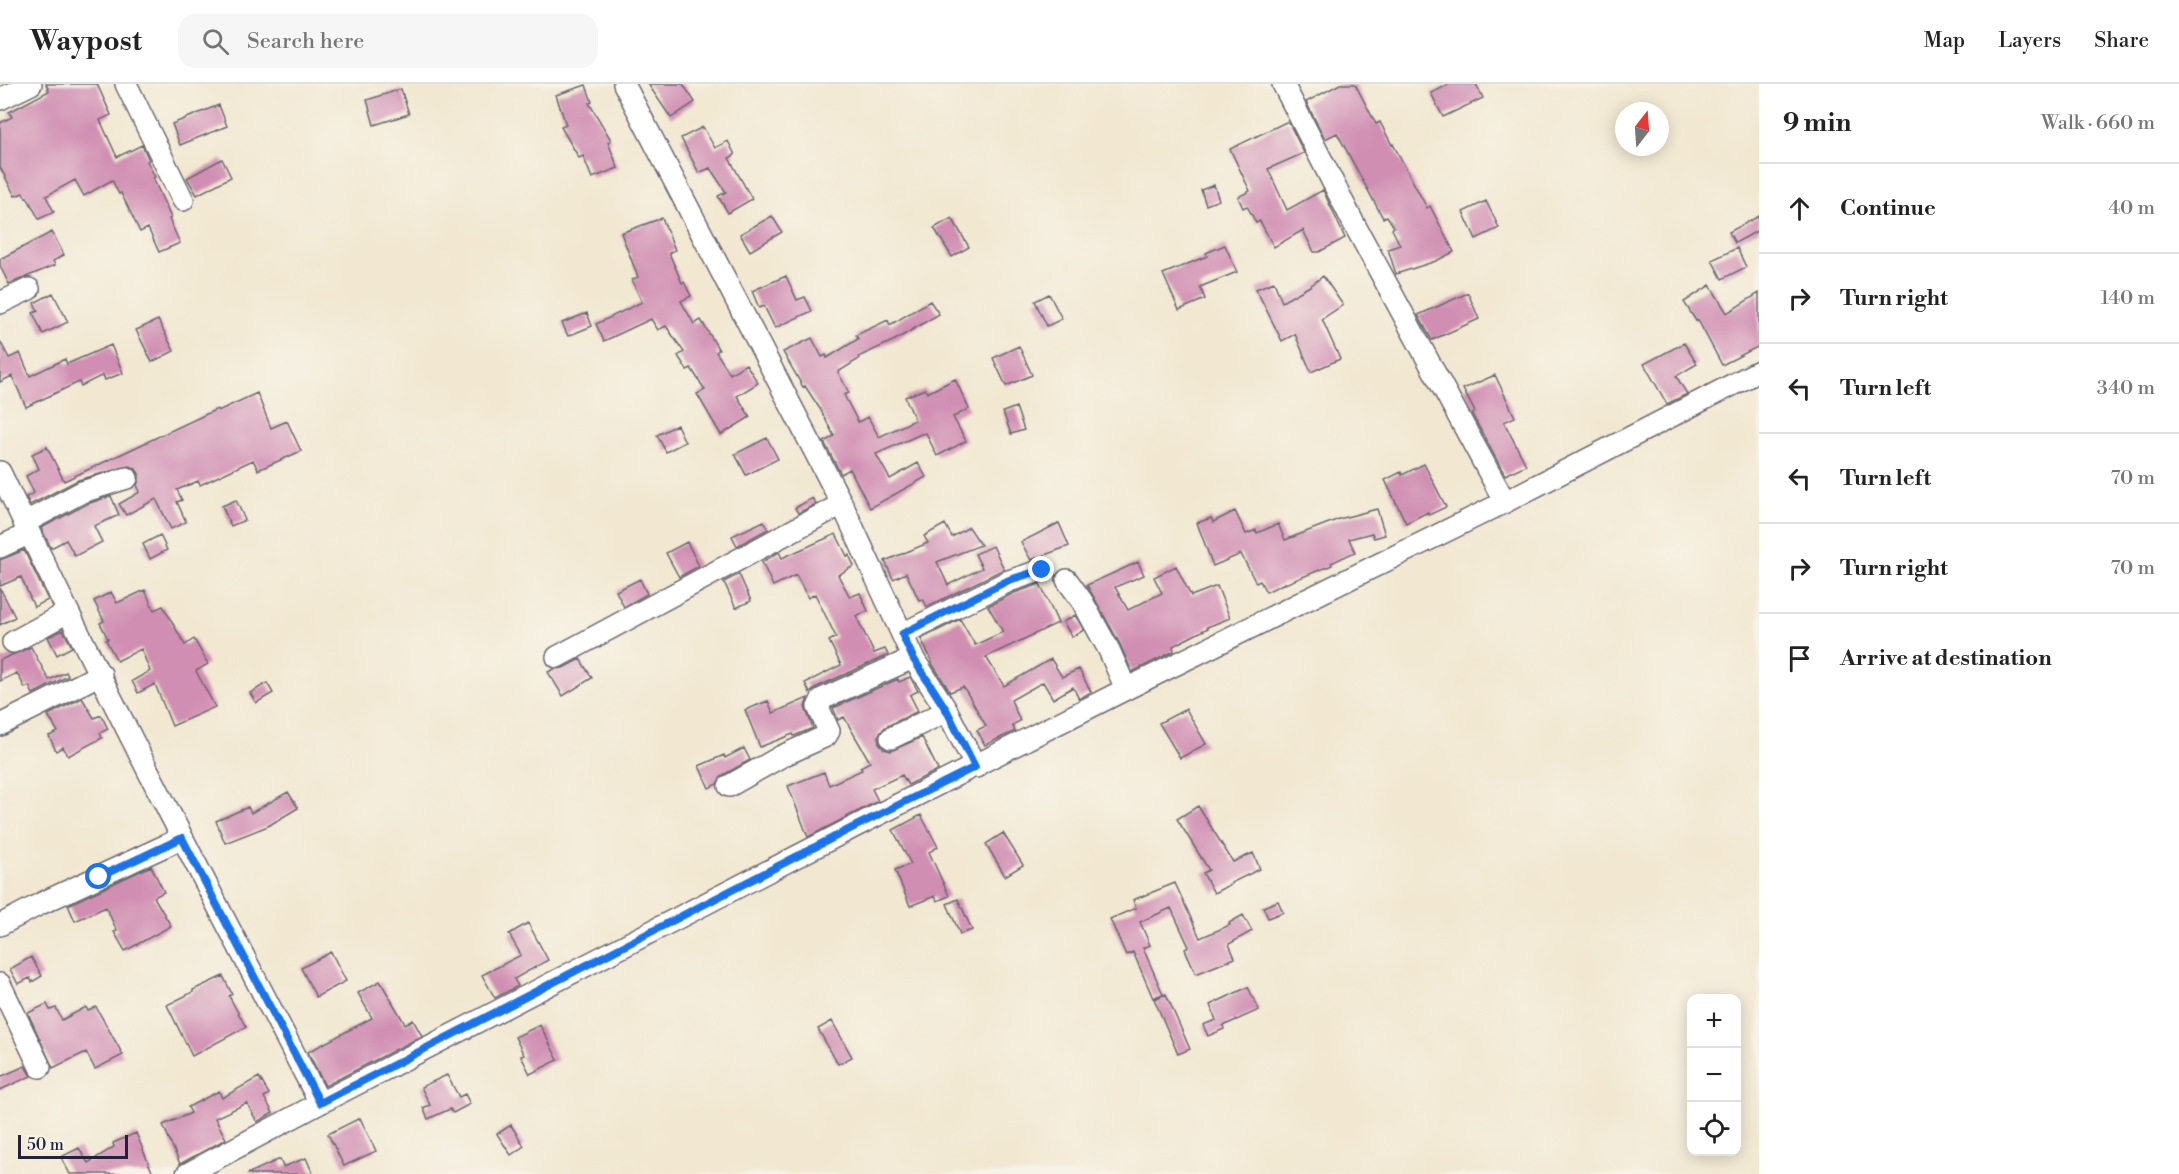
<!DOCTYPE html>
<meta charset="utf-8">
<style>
body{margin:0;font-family:"Libre Bodoni",serif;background:#f6f6f6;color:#222}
.controls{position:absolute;right:18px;bottom:18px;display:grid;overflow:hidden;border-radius:12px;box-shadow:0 3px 15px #0003}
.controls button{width:54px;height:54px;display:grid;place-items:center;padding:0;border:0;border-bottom:2px solid #e0e0e0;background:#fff;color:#222;font:30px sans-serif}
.compass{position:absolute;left:1615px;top:18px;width:54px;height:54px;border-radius:50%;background:#fff;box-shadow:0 3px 15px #0003;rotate:17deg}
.scale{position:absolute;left:18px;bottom:15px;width:110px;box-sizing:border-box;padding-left:6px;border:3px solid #22223b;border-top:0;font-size:16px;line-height:21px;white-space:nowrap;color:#22223b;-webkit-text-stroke:4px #f7f3e8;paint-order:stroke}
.stop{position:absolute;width:18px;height:18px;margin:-14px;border:4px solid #1a73e8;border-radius:50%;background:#fff}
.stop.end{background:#1a73e8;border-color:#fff;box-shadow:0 2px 6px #0008}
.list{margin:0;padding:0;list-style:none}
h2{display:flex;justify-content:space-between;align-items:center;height:78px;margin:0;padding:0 24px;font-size:26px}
h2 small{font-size:20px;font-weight:400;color:#767676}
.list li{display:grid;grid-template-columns:39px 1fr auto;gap:18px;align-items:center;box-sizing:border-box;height:90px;padding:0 24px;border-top:2px solid #e0e0e0}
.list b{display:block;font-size:22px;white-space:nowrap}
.list em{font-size:20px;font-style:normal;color:#767676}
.icon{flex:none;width:33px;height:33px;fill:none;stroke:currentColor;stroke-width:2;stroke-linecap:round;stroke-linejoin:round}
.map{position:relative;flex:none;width:1759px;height:1090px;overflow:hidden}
header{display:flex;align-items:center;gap:36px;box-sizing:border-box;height:84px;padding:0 30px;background:#fff;border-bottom:2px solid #e0e0e0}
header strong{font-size:28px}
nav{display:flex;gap:33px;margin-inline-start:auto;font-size:21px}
.search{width:420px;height:54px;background:#f6f6f6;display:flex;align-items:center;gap:15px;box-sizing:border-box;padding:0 21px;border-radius:18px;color:#767676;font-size:22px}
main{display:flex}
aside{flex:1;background:#fff}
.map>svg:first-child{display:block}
.building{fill:#d08eb2}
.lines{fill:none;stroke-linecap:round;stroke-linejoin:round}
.minor-casing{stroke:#6b6770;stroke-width:24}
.minor{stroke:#fff;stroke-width:21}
.route{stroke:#1a73e8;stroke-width:8}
</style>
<header>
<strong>Waypost</strong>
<div class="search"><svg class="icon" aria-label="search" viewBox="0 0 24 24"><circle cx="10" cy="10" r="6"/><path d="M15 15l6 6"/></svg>Search here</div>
<nav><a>Map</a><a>Layers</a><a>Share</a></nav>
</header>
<main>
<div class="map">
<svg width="1759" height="1090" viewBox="0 0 1759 1090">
<rect width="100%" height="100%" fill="#f7f3e8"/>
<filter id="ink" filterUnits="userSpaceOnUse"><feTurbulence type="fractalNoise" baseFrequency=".0167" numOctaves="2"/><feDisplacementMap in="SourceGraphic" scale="12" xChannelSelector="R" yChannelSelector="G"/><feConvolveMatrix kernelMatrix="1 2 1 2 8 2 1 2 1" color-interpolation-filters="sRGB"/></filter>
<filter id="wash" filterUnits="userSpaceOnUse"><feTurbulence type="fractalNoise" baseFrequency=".008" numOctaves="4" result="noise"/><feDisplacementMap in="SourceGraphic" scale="24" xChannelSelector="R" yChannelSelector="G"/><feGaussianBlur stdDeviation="1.35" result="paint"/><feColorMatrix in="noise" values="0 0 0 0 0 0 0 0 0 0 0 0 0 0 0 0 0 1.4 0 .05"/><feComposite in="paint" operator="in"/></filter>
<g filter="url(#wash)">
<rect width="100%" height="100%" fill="#f2e8d2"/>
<g id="blocks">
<!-- building -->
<path class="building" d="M46,0H97L111,31L100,36L117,73L142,61L149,76L147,77L155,93L153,94L171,134L169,135L180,159L159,168L148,144L140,148L121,109L119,110L112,96L84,112L75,96L46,112L54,128L39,135L27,113L26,114L23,109L15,112L0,83V39L12,33L9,28L49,7Z
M648,0H683L695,18L671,34Z
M1340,0H1355L1376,40L1380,38L1392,61L1393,60L1427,124L1430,122L1454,168L1436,177L1396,190L1388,165L1400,161L1392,145L1394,143L1387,132L1383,134L1337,49L1325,55L1306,18Z
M1450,0H1476L1483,14L1443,33L1431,9Z
M586,1L592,18L589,19L611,56L608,58L618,84L592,94L583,72L579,74L561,43L566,41L556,11Z
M401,5L409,30L374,41L367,16Z
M219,21L227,42L180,61L172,40Z
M1288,37L1304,69L1268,85L1287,126L1323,106L1345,154L1319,168H1314L1303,146L1274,163L1260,137L1256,139L1247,122L1243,124L1238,113L1250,107L1230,65Z
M703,43L715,64L728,57L735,71L729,74L752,115L728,129L718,112L726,108L710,84L699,89L681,54Z
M222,75L231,93L197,111L187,94Z
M1214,101L1219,116L1206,121L1201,106Z
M1486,117L1499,144L1476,155L1463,128Z
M772,132L782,148L750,167L740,150Z
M1759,132V146L1735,159L1729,148Z
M662,134L675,166L669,169L682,199L684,198L691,212L681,217L694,240L701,236L719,266L716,268L730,290L746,280L758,299L737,312L750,333L721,351L697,310L705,306L691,284L687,286L678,272L684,268L666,242L658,246L651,235L604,257L596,240L642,218L632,196L638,193L621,149Z
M952,134L969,163L952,173L934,144Z
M52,148L64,171L53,177L55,181L9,200L0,182V175Z
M1225,161L1237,188L1200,203L1205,215L1179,226L1163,190L1207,172L1206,169Z
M1737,164L1746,183L1722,195L1712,176Z
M786,192L797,216L805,213L812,227L775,244L764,222L759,224L752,207Z
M1323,192L1343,221L1322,235L1340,275L1311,288L1295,250L1282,257L1256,205L1274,198L1282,218L1310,202Z
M1710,201L1727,229L1759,209V262L1722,281L1698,236L1696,237L1684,218Z
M53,209L68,238L43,250L33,229L38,227L34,219Z
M1468,209L1479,235L1432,256L1418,231Z
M1049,210L1062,235L1047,242L1035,217Z
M930,217L939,230L895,256L858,273L859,275L838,288L849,309L844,311L858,338L868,333L879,353L915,336L905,313L925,305L927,309L955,295L969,325L953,333L966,357L937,372L926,349L921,350L876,370L890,395L918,379L926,393L870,424L850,385L841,390L824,358L834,352L820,325L805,302L803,303L783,268L812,254L822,273L826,271L827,274L858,255L856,251L888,236L890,241Z
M587,229L592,242L568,252L562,239Z
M158,236L174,267L152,278L136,246Z
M0,257L9,274L20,269L30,292L65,275L67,280L111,261L123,289L105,296L103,291L81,302L79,298L26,323L12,292L0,298Z
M1684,259L1697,280L1676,292L1687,310L1667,320L1644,280Z
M1019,262L1032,291L1006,302L993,274Z
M1495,291L1515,333L1504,338L1526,381L1505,391L1472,330L1475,328L1463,305Z
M257,309L271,344L287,337L301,367L258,386L253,376L200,401L198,397L177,406L182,416L177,418L186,438L171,445L156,415L126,431L119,420L140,408L137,401L139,396V390L135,384L129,382L78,396L30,421L26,413L34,409L26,392L39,385L32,370L47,363L64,397L217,325L218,327Z
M1016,323L1024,346L1011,350L1003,328Z
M677,341L685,358L666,368L657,351Z
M767,354L778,375L746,391L735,370Z
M1424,380L1446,423L1429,431L1428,428L1406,439L1385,396L1401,388L1402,391Z
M111,412L119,431L94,442L102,458L75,472L66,456L51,464L41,444L87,420Z
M812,414L816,420L798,429L795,424Z
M236,416L245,436L231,442L222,422Z
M1377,425L1385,451L1374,454L1372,449L1349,455L1355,468L1331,479L1332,481L1285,500V499L1266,508L1260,497L1256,499L1241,470L1213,482L1197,439L1211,434L1213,438L1235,427L1246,450L1256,446L1257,449L1278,440L1285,456L1339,435Z
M764,437L768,445L737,462L732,452Z
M1059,439L1069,462L1031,476L1021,458Z
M945,440L952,453L969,443L981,461L937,478L948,501L982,484L975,470L993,462L1004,485L927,523L923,515L919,516L906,489L893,495L885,477L928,459L924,452Z
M836,450L847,472L849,471L854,482L838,491L850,513L860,509L868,527L856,532L874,569L885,565L888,571L817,603L810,609L805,599L841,581L829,557L836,553L815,510L808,514L796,491L773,502L762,478L779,468L782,474Z
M160,451L167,466L150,475L143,460Z
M687,458L699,482L679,493L666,469Z
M24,466L48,516L34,523L21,493L0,502V476Z
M1138,478L1144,491L1115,503L1128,526L1162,509L1154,493L1176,482L1191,512L1217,502L1230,534L1207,543L1208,544L1173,562L1174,567L1132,588L1120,560L1087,501Z
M739,490L751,517L736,524L724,498Z
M640,495L647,510L624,523L616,507Z
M1040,500L1058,539L986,573L1004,602L1051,575L1062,593L1079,585L1091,608L1079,615L1073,603L1053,615L1043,598L1011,616L1020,637L1012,641L1015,647L985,661L977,646L986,642L966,607L963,603L950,608L931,578L932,577L921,555L960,535L975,561L1003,548L988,522L1014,509Z
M0,504L15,533L0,541Z
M145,506L154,526L163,522L185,561L194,555L208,580L196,587L215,623L172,642L155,600L138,609L132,597L150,587L141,565L117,577L106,556L108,555L100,539L104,537L94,517L111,508L117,519Z
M1075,531L1084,546L1072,553L1063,538Z
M63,546L72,563L57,571L48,553Z
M31,563L49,596L66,588L68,592L33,610L29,602L25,604L17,589L0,597V576Z
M580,575L592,594L563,612L548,588L554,585L563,584Z
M910,593L918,607L910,611L918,627L885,643L878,652L879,659L884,665L891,667L922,653L938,686L908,701L902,691L872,705L878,717L808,753L788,702L824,688L829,701L862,686L860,683L870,678L844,633L838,636L833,624L898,595L899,598Z
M267,599L273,609L256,619L250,609Z
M82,614L94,634L101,631L108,645L100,649L102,654L68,672L63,663L56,667L49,652L58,648L48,631Z
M808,614L805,623L813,644L794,652L793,650L760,663L745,626L768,617L773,629Z
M1186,625L1206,660L1180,674L1159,639Z
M744,664L750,676L723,691L717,700L709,704L699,682L724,671L725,674Z
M288,708L298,724L268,742L225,759L216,737L248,723L251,729Z
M1198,722L1233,778L1253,769L1260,785L1231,799V800L1214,809L1203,789L1209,786L1177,735Z
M921,731L938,763L929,768L949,812L937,817L935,812L910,822L895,786L911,780L893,746Z
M1003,749L1023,781L1005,792L986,760Z
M151,782L164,808L154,813L171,842L125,867L114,848L117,847L106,823L75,837L68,821Z
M1175,799L1200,854L1230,841L1229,839L1243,831L1252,847L1229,860L1235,874L1196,890L1185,865L1189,863L1171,824L1140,838L1150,861L1143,864L1163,910L1153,914L1133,868L1126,871L1110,835L1136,824L1133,816Z
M958,815L972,846L960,850L947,820Z
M1278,817L1283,828L1268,834L1263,823Z
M528,839L548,876L514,895L518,902L495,914L482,891L521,871L509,850Z
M331,868L346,897L316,913L301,884Z
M31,873L42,892L32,898L30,894L18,900L10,885Z
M223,892L232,910L229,912L246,943L192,972L167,921L193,908V906Z
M380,897L405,940L413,936L422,952L325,1002L308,968L372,934L358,909Z
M1248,903L1259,926L1223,942L1224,945L1208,952L1203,941L1216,936L1210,921Z
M1166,910L1190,965L1178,970L1154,915Z
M47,920L50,926L56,924L62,936L86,923L88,927L96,923L123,971L95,985L86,968L53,984L28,929Z
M832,937L852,973L838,980L818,945Z
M540,941L558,976L530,990L521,972L524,971L515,953Z
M25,982L31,992L0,1006V993Z
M447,991L459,1013L465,1010L470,1020L453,1029L450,1025L428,1035L423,1024L430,1021L421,1003Z
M259,993L269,1010L264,1013L273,1029L257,1038L247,1019L215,1034L226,1055L180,1080L163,1041L191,1029L188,1023L219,1007L222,1014Z
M360,1034L376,1067L344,1082L328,1050Z
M511,1041L524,1062L511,1071L497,1050Z
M136,1049L153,1090H70L61,1073L79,1064L88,1079L114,1063L113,1059Z
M306,1074L313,1090H247L280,1075L283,1083Z"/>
</g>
</g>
<g filter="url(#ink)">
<use href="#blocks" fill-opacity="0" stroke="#6b6770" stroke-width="1.5"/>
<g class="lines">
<!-- minor casing -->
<g class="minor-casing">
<path id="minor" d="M126,0L183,116
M624,0L842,420L913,574L947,627L976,683
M1283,0L1353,138L1505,418
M0,15L31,0
M0,219L29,205
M0,388C102,601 211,810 320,1019
M24,439L82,408L127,394
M0,463L28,450
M1067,496L1082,517L1109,566L1126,605
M902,550L1009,497L1042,486
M13,558L68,528
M557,573L842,420
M0,641L101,590
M891,654L947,627
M729,702L782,672L826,652L829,647L818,623L822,615L913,574
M0,841L40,820L182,754
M0,900L40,983
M187,1090L320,1019L850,745L1126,605L1505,418L1759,287"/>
</g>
<!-- minor -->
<use href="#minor" class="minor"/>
</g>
</g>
<g class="lines" filter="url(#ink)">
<!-- route -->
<path class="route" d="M99,793L182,754L320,1019L850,745L975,683L947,627L913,574L902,550L1009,496L1042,486"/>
</g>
</svg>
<div class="controls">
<button>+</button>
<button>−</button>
<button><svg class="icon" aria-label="locate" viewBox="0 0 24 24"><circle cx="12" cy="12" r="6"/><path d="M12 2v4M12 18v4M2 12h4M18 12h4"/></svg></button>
</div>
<svg class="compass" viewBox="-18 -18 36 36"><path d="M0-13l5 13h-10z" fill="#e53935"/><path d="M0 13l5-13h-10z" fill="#767676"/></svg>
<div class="scale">50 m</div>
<div class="stop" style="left:99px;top:793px"></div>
<div class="stop end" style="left:1042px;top:486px"></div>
</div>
<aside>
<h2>9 min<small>Walk · 660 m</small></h2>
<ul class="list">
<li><svg class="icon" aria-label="ahead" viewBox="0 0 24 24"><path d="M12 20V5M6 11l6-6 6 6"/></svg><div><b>Continue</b></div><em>40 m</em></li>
<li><svg class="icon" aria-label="right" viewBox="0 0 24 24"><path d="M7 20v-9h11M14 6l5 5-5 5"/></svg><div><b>Turn right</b></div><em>140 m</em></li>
<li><svg class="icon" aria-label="left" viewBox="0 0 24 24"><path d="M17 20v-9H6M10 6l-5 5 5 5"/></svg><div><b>Turn left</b></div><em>340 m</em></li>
<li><svg class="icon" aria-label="left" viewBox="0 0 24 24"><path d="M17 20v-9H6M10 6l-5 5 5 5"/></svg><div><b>Turn left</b></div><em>70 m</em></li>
<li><svg class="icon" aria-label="right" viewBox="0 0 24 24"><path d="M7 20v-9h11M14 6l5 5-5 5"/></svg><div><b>Turn right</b></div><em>70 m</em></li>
<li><svg class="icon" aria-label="arrive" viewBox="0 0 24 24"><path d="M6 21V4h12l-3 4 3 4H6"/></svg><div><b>Arrive at destination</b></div></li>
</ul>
</aside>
</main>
